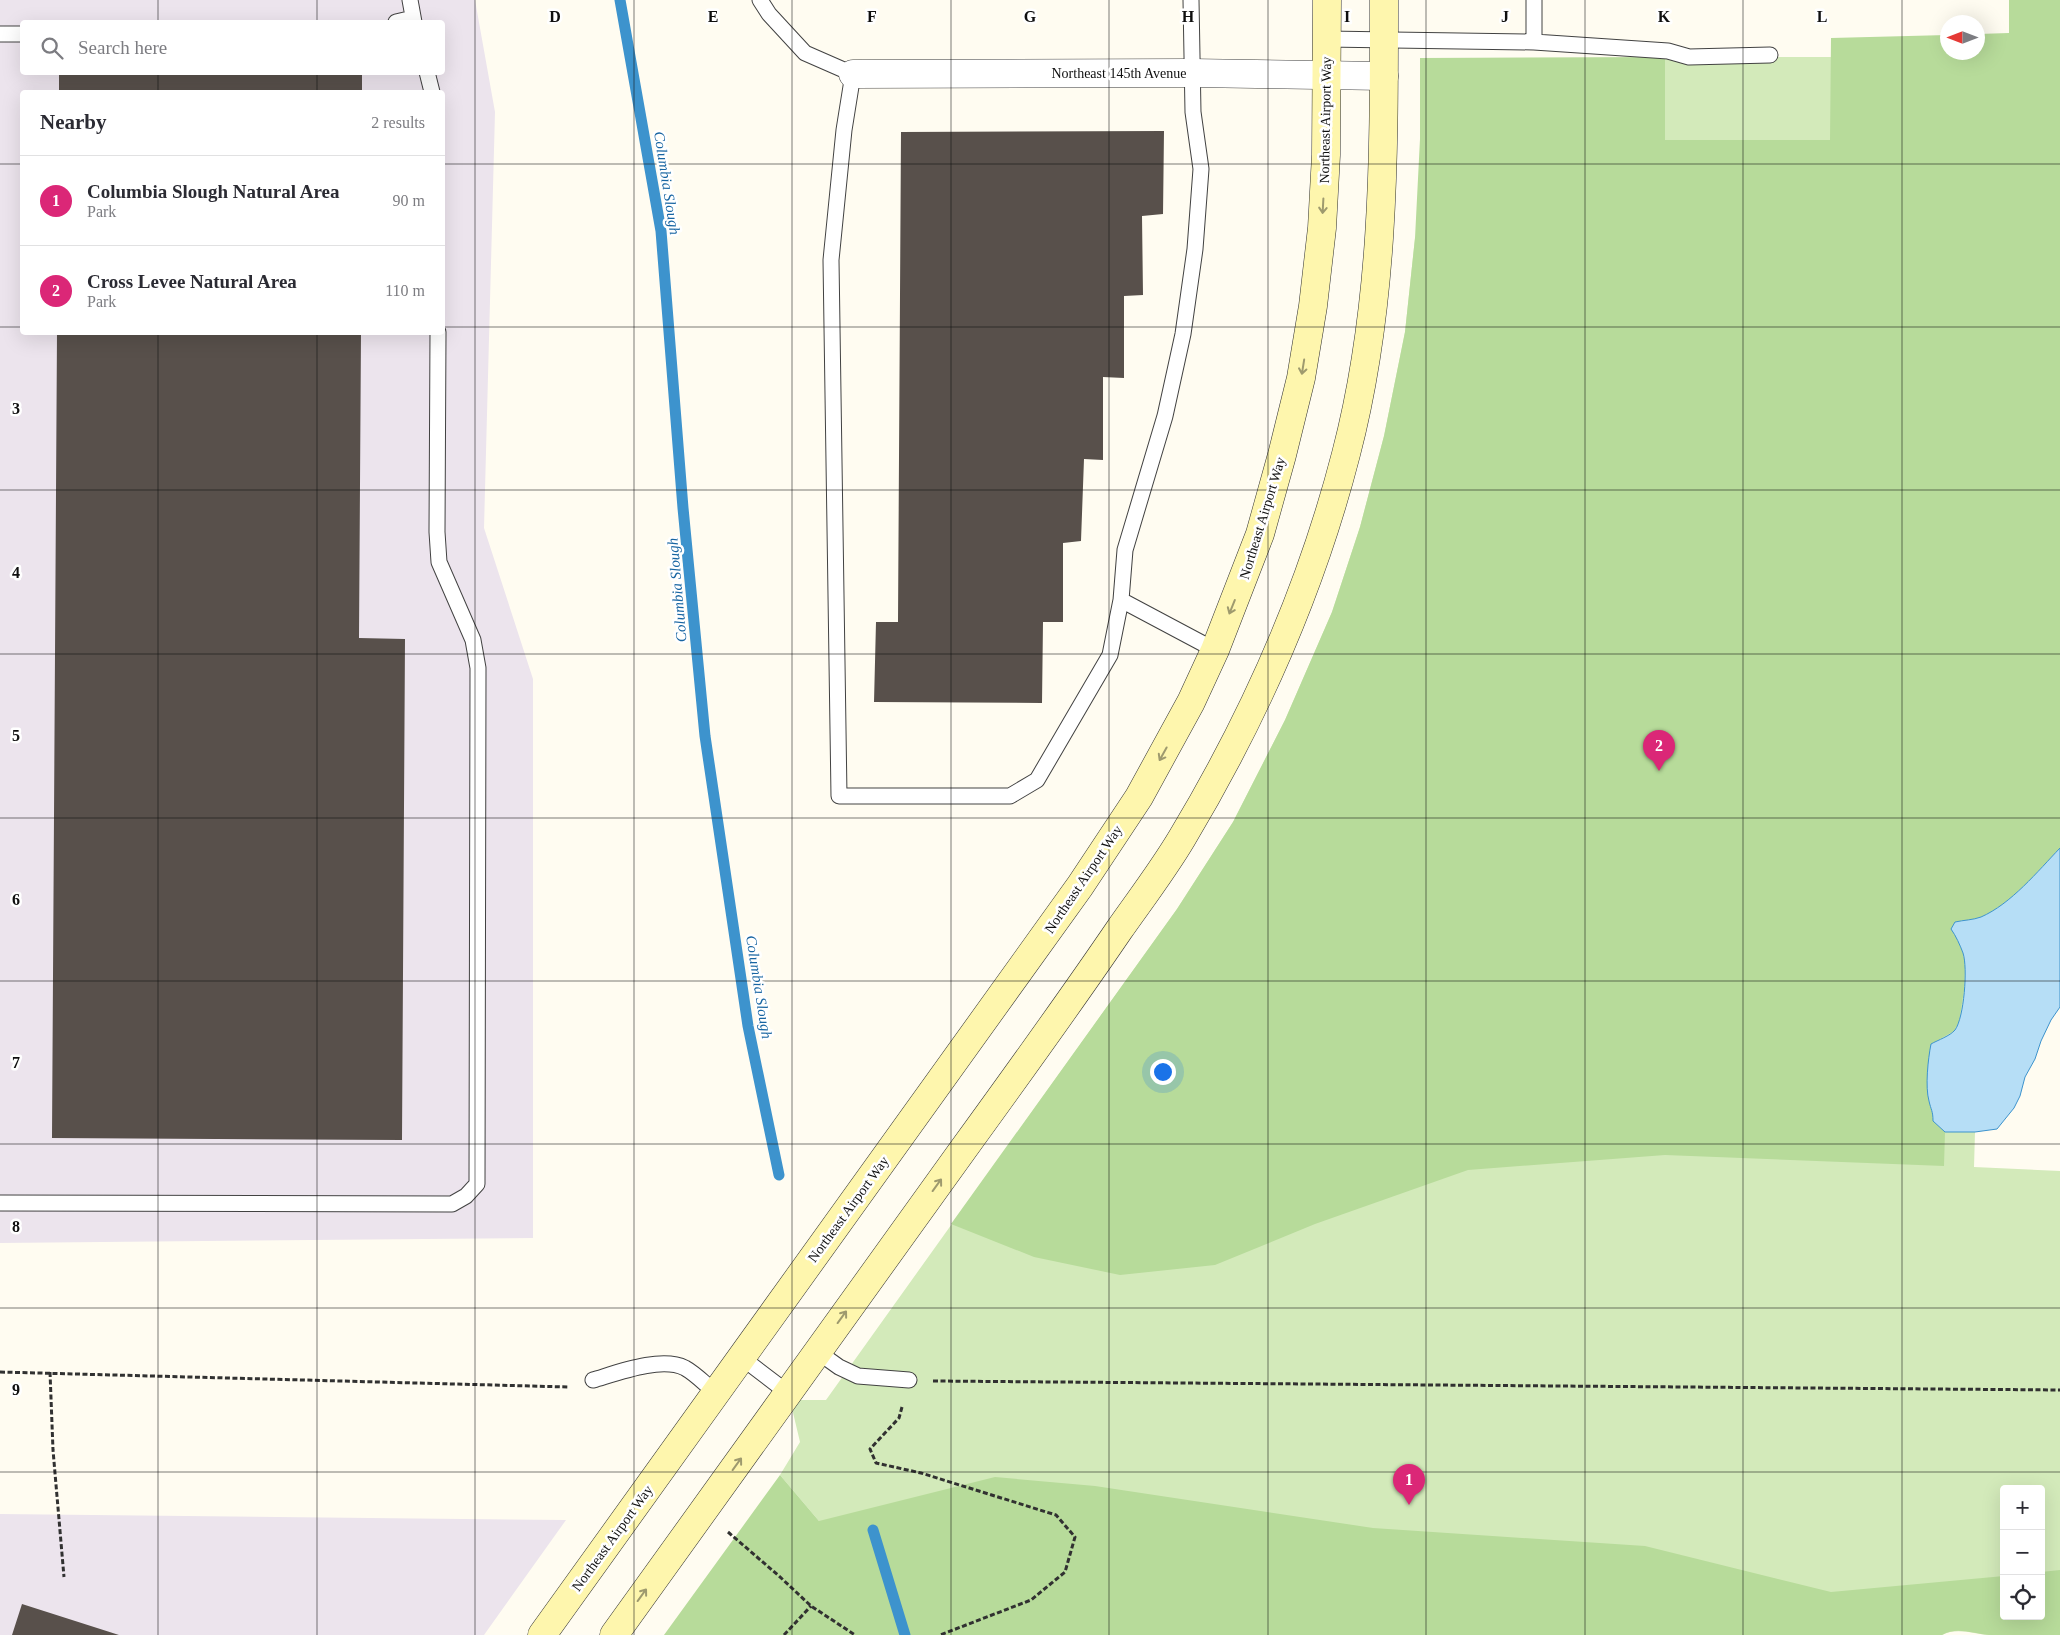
<!DOCTYPE html>
<meta charset="utf-8">
<style>
body{margin:0;font-family:Georgia,serif;background:#f2f2f3;color:#2b2b33}
.controls{position:absolute;right:15px;bottom:15px;display:grid;overflow:hidden;border-radius:5px;box-shadow:0 5px 20px #0002}
.controls button{width:45px;height:45px;display:grid;place-items:center;padding:0;border:0;border-bottom:1px solid #e1e1e2;background:#fff;color:#2b2b33;font:25px sans-serif}
.compass{position:absolute;left:1940px;top:15px;width:45px;height:45px;border-radius:50%;background:#fff;box-shadow:0 5px 20px #0002;rotate:270deg}
.you{position:absolute;left:1162px;top:1071px;width:18px;height:18px;margin:-12px;border:4px solid #fff;border-radius:50%;background:#1a73e8;box-shadow:0 0 0 8px #1a73e833}
.badge{display:grid;place-items:center;width:32px;height:32px;border-radius:50%;background:#db2777;color:#fff;font-size:16px;font-weight:700}
.pin{position:absolute;translate:-50% -41px;filter:drop-shadow(0 1px 2px #0008)}
.pin::after{content:'';position:absolute;top:26px;width:18px;height:15px;background:inherit;clip-path:polygon(0 0,100% 0,50% 100%)}
.list{margin:0;padding:0;list-style:none}
h2{display:flex;justify-content:space-between;align-items:center;height:65px;margin:0;padding:0 20px;font-size:21px}
h2 small{font-size:16px;font-weight:400;color:#7c7c81}
.list li{display:grid;grid-template-columns:32px 1fr auto;gap:15px;align-items:center;box-sizing:border-box;height:90px;padding:0 20px;border-top:1px solid #e1e1e2}
.list b{display:block;font-size:19px;white-space:nowrap}
.list p{margin:0;font-size:16px;white-space:nowrap;color:#7c7c81}
.list em{font-size:16px;font-style:normal;color:#7c7c81}
.icon{flex:none;width:28px;height:28px;fill:none;stroke:currentColor;stroke-width:2;stroke-linecap:round;stroke-linejoin:round}
.map{position:relative;flex:none;width:2060px;height:1635px;overflow:hidden}
.search{position:absolute;background:#fff;box-shadow:0 5px 20px #0002;left:20px;top:20px;width:425px;height:55px;display:flex;align-items:center;gap:12px;box-sizing:border-box;padding:0 18px;border-radius:5px;color:#7c7c81;font-size:19px}
.panel{position:absolute;background:#fff;box-shadow:0 5px 20px #0002;left:20px;top:90px;width:425px;height:245px;border-radius:5px}
.map>svg:first-child{display:block}
.industrial{fill:#ece4ed;fill-rule:evenodd}
.green{fill:#d3eaba;fill-rule:evenodd}
.forest{fill:#b7db9a}
.water{fill:#b6def6;stroke:#3d93cd}
.lines{fill:none;stroke-linecap:round;stroke-linejoin:round}
.stream{stroke:#3d93cd;stroke-width:11}
.building{fill:#58504b}
.lane-casing{stroke:#424242;stroke-width:17}
.street-casing{stroke:#424242;stroke-width:29}
.secondary-casing{stroke:#313131;stroke-width:29}
.path{stroke:#313131;stroke-width:3;stroke-dasharray:5 2.5;stroke-linecap:butt}
.lane{stroke:#fff;stroke-width:15}
.street{stroke:#fff;stroke-width:28}
.secondary{stroke:#fef6ad;stroke-width:28}
.oneway{stroke:#9e9a6e}
.grid{fill:none;stroke:#0f0f0f;stroke-width:1;stroke-opacity:0.55}
.labels{text-anchor:middle;stroke-width:5;stroke-linejoin:round;paint-order:stroke}
.street-label{font-size:14px;fill:#0f0f0f;stroke:#fff}
.water-label{font-size:15px;font-style:italic;fill:#1865a2;stroke:#fff}
.grid-label{font-size:16px;text-anchor:middle;font-weight:bold;fill:#0f0f0f;stroke:#fff;stroke-width:5;stroke-linejoin:round;paint-order:stroke}
</style>
<div class="map">
<svg width="2060" height="1635" viewBox="0 0 2060 1635">
<rect width="100%" height="100%" fill="#fffcf1"/>
<!-- industrial -->
<path class="industrial" d="M0,0H475L495,112L484,528L533,679V1238L0,1243ZM22,22H442V72H22ZM22,92H442V332H22Z
M0,1514L566,1520L484,1635H0Z"/>
<!-- green -->
<path class="green" d="M1665,57H2060V848L2032,878L1945,1132H1975L1974,1167L2060,1171V1635C2036,1635 2012,1635 1989,1635C1974,1634 1957,1627 1942,1635L819,1521L780,1475L800,1442L790,1400H826L1177,909L1233,822L1285,720L1332,612L1360,527L1384,436L1405,332L1415,238L1665,139ZM2004,1489H2041V1616H2004Z"/>
<!-- forest -->
<path class="forest" d="M2009,0H2060V848C2038,871 2011,904 1981,917C1973,920 1964,920 1955,922L1956,936L1963,953L1965,965L1964,990L1959,1022L1954,1031L1931,1044L1929,1101L1933,1108V1121L1945,1132L1944,1166L1665,1155L1468,1170L1315,1224L1215,1265L1120,1275L1034,1257L951,1224L1177,909L1233,822L1285,720L1332,612L1360,527L1384,436L1405,332L1415,238L1420,139V58L1665,57V140H1830L1831,38L1947,35L1948,52H1978V34L2009,33Z
M780,1475L819,1521L995,1477L1095,1486L1373,1528L1645,1546L1831,1592L2004,1576V1616H2041V1572L2060,1570V1635C2036,1635 2012,1635 1989,1635C1973,1634 1957,1626 1942,1635H664Z"/>
<!-- water -->
<path class="water" d="M2060,848V1007L2051,1020L2041,1041L2035,1059L2025,1077L2020,1096L2014,1108L1997,1129L1975,1132H1945L1933,1121C1933,1111 1931,1110 1929,1101C1925,1087 1928,1059 1931,1044C1938,1040 1950,1036 1955,1030C1964,1018 1968,968 1963,953C1960,945 1956,936 1951,929L1955,922C1964,920 1973,920 1981,917C2011,904 2038,871 2060,848Z"/>
<g class="lines">
<!-- stream -->
<path class="stream" d="M620,0L661,231L683,508L705,736L748,1026L779,1175
M873,1530L905,1635"/>
</g>
<!-- building -->
<path class="building" d="M59,72H362V92H59Z
M1164,131L1163,214L1142,216L1143,295L1124,296V378L1103,377V460L1084,459L1081,541L1063,543V622H1043L1042,703L874,702L876,622H898L901,132Z
M57,332H361L359,638L405,639L402,1140L52,1138Z
M22,1604L119,1635H12Z"/>
<g class="lines">
<!-- lane casing -->
<g class="lane-casing">
<path id="lane" d="M410,0L414,22
M760,0L769,14L805,53L853,74L844,130L831,260L839,796H1010L1037,780L1110,655L1121,600L1125,550L1165,416L1183,334L1195,249L1201,169L1193,112L1191,0
M396,22L413,18
M0,34H22
M1326,39L1534,42V0
M1534,42L1668,51L1689,57L1770,55
M427,72L432,92
M1121,600L1215,650
M0,1203L452,1204L466,1196L477,1184L478,668L473,640L439,562L437,532L438,332
M818,1352L839,1367L858,1376L909,1380
M741,1357L788,1393
M593,1380C617,1373 661,1356 685,1368C696,1374 706,1385 716,1393"/>
</g>
<!-- street casing -->
<g class="street-casing">
<path id="street" d="M853,74L1192,73L1384,76"/>
</g>
<!-- secondary casing -->
<g class="secondary-casing">
<path id="secondary" d="M542,1635L1080,886L1139,797L1191,702L1215,650L1260,534L1282,455L1301,378L1313,306L1322,228L1326,155L1327,0
M614,1635C730,1474 846,1312 962,1151C1015,1078 1068,1005 1119,930C1140,900 1163,870 1182,838C1254,718 1311,590 1346,454C1385,305 1384,153 1384,0"/>
</g>
<!-- path -->
<path class="path" d="M0,1372L568,1387
M50,1372L53,1450L64,1577
M933,1381L2060,1390
M902,1407L899,1418L870,1449L876,1463L921,1473L1056,1515L1075,1537L1065,1572L1031,1600L940,1635
M728,1532L779,1576L811,1606L855,1635
M784,1635L811,1606"/>
<!-- lane -->
<use href="#lane" class="lane"/>
<!-- street -->
<use href="#street" class="street"/>
<!-- secondary -->
<use href="#secondary" class="secondary"/>
</g>
<!-- one-way arrows -->
<defs><path id="oneway-shaft" d="M-6 0H5M1.5-3L5.5 0L1.5 3" fill="none" stroke-width="1.6" stroke-linecap="round" stroke-linejoin="round" transform="scale(1.25)"/></defs>
<g class="oneway">
<use href="#oneway-shaft" transform="translate(1323 206) rotate(93)"/>
<use href="#oneway-shaft" transform="translate(1303 367) rotate(99)"/>
<use href="#oneway-shaft" transform="translate(1232 607) rotate(112)"/>
<use href="#oneway-shaft" transform="translate(1163 754) rotate(119)"/>
<use href="#oneway-shaft" transform="translate(937 1185) rotate(-54)"/>
<use href="#oneway-shaft" transform="translate(842 1317) rotate(-54)"/>
<use href="#oneway-shaft" transform="translate(737 1464) rotate(-54)"/>
<use href="#oneway-shaft" transform="translate(642 1595) rotate(-54)"/>
</g>
<!-- grid -->
<path class="grid" d="M158,0V22M317,0V22M475,0V1635M634,0V1635M792,0V1635M951,0V1635M1109,0V1635M1268,0V1635M1426,0V1635M1585,0V1635M1743,0V1635M1902,0V1635M158,72V92M317,72V92M0,164H22M442,164H2060M0,327H22M442,327H2060M158,332V1635M317,332V1635M0,490H2060M0,654H2060M0,818H2060M0,981H2060M0,1144H2060M0,1308H2060M0,1472H2060"/>
<g class="labels">
<!-- street labels -->
<g class="street-label">
<text x="1119" y="78">Northeast 145th Avenue</text>
<text transform="translate(1325 120) rotate(-89)" y="5">Northeast Airport Way</text>
<text transform="translate(1262 518) rotate(-73)" y="5">Northeast Airport Way</text>
<text transform="translate(1083 879) rotate(-56)" y="5">Northeast Airport Way</text>
<text transform="translate(848 1209) rotate(-54)" y="5">Northeast Airport Way</text>
<text transform="translate(612 1538) rotate(-54)" y="5">Northeast Airport Way</text>
</g>
<!-- water labels -->
<g class="water-label">
<text transform="translate(667 183) rotate(81)" y="5">Columbia Slough</text>
<text transform="translate(677 590) rotate(-95)" y="5">Columbia Slough</text>
<text transform="translate(759 987) rotate(81)" y="5">Columbia Slough</text>
</g>
</g>
<g class="grid-label">
<text x="555" y="22">D</text>
<text x="713" y="22">E</text>
<text x="872" y="22">F</text>
<text x="1030" y="22">G</text>
<text x="1188" y="22">H</text>
<text x="1347" y="22">I</text>
<text x="1505" y="22">J</text>
<text x="1664" y="22">K</text>
<text x="1822" y="22">L</text>
<text x="16" y="414">3</text>
<text x="16" y="578">4</text>
<text x="16" y="741">5</text>
<text x="16" y="905">6</text>
<text x="16" y="1068">7</text>
<text x="16" y="1232">8</text>
<text x="16" y="1395">9</text>
</g>
</svg>
<div class="controls">
<button>+</button>
<button>−</button>
<button><svg class="icon" aria-label="locate" viewBox="0 0 24 24"><circle cx="12" cy="12" r="6"/><path d="M12 2v4M12 18v4M2 12h4M18 12h4"/></svg></button>
</div>
<svg class="compass" viewBox="-18 -18 36 36"><path d="M0-13l5 13h-10z" fill="#e53935"/><path d="M0 13l5-13h-10z" fill="#7c7c81"/></svg>
<div class="you"></div>
<div class="pin badge" style="left:1409px;top:1505px">1</div>
<div class="pin badge" style="left:1659px;top:771px">2</div>
<div class="search"><svg class="icon" aria-label="search" viewBox="0 0 24 24"><circle cx="10" cy="10" r="6"/><path d="M15 15l6 6"/></svg>Search here</div>
<section class="panel">
<h2>Nearby<small>2 results</small></h2>
<ul class="list">
<li><span class="badge">1</span><div><b>Columbia Slough Natural Area</b><p>Park</p></div><em>90 m</em></li>
<li><span class="badge">2</span><div><b>Cross Levee Natural Area</b><p>Park</p></div><em>110 m</em></li>
</ul>
</section>
</div>
